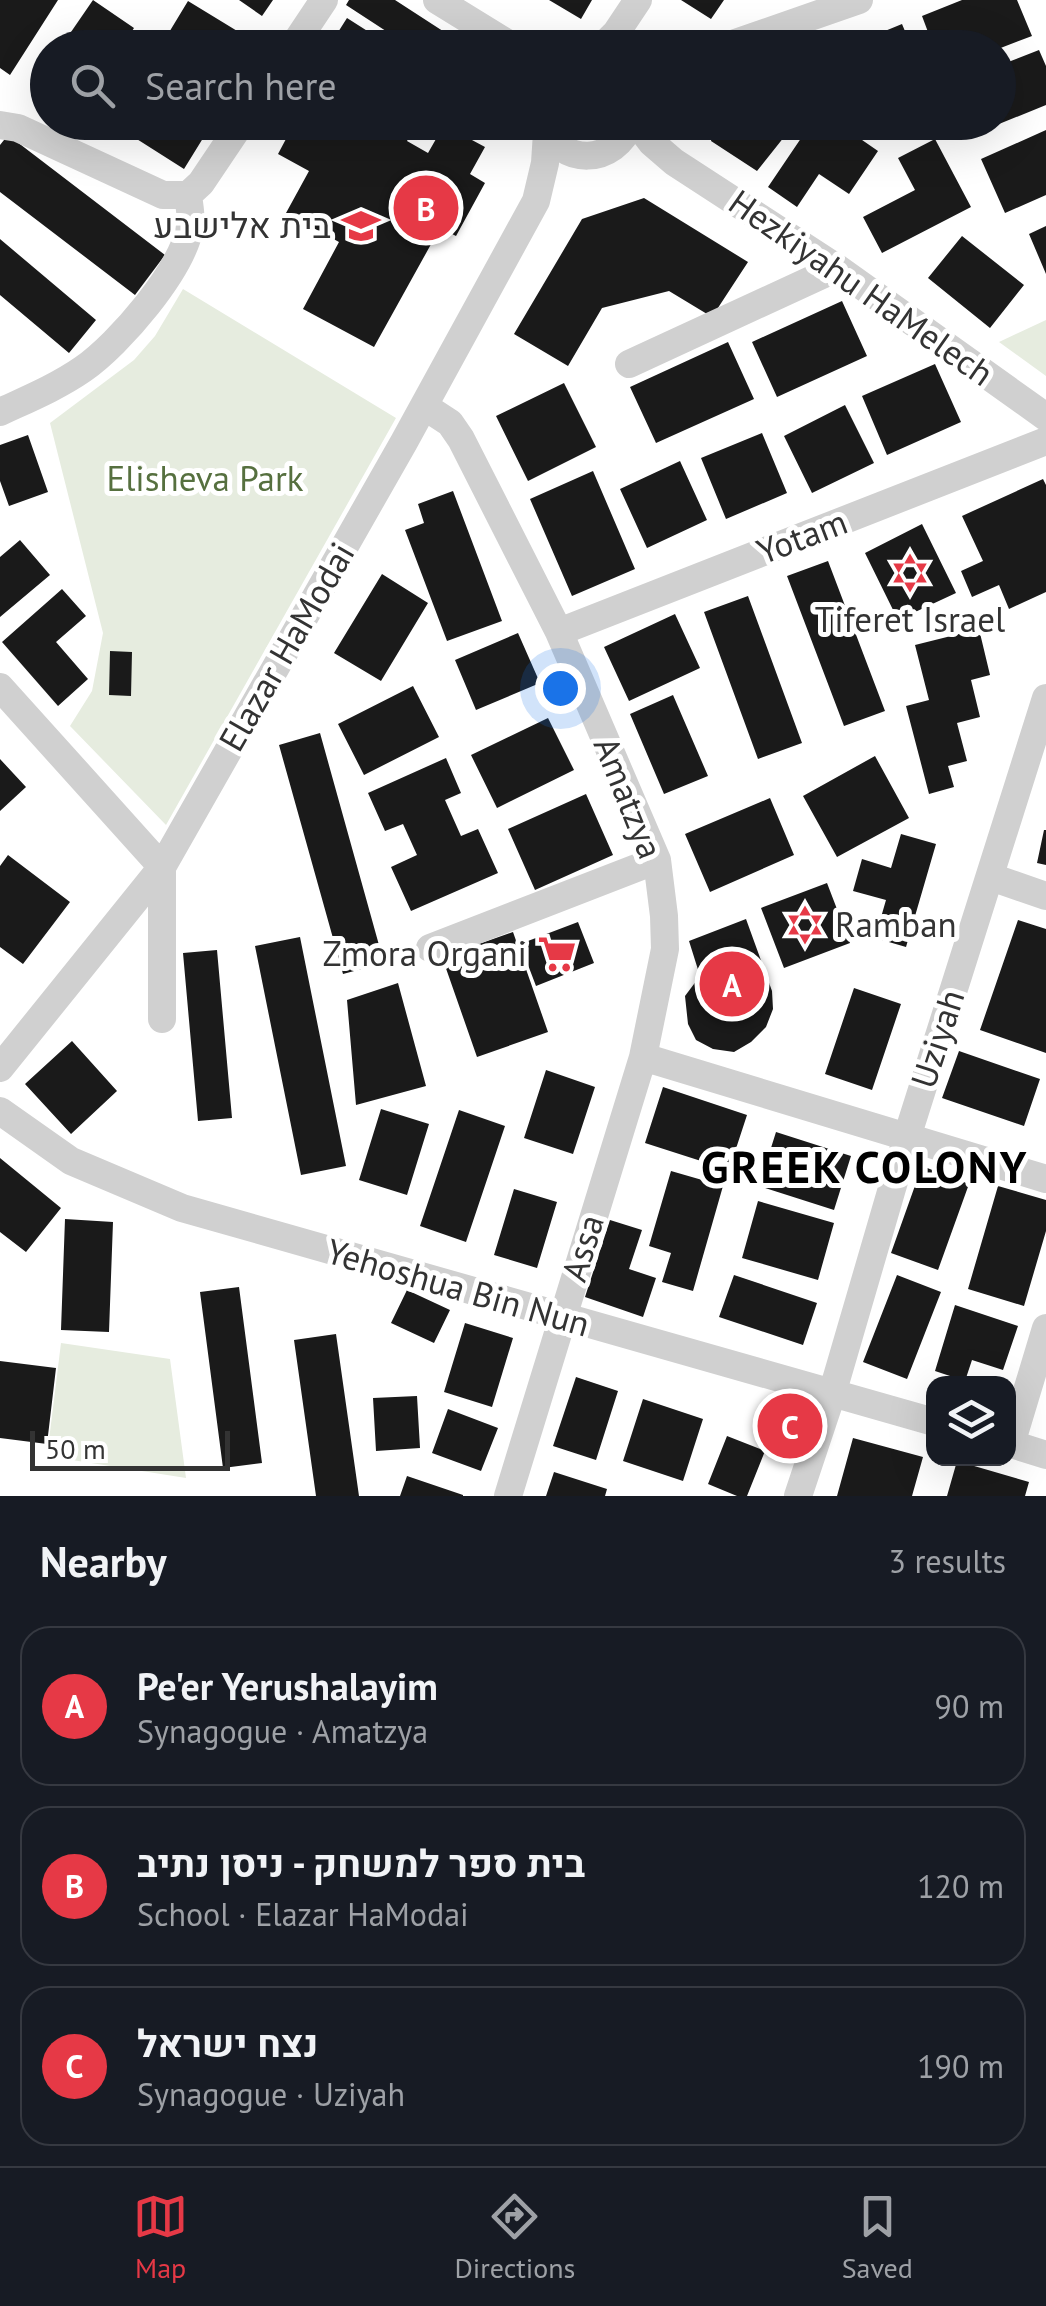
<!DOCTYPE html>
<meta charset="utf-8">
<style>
body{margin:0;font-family:"PT Sans",Heebo,sans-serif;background:#242831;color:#f1f3f6}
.controls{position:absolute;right:30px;bottom:30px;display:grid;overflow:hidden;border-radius:20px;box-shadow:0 10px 40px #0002}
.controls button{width:90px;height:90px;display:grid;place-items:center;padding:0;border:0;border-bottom:2px solid #363941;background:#171b24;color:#f1f3f6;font:50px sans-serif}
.scale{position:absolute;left:30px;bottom:25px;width:200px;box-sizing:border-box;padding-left:10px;border:5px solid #333;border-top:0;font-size:28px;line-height:35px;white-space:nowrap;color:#333;-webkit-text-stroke:8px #fff;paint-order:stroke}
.you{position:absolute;left:560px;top:688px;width:35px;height:35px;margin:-25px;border:8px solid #fff;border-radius:50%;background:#1a73e8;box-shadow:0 0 0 15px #1a73e833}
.badge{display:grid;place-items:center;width:65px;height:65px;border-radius:50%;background:#e63946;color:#fff;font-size:32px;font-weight:700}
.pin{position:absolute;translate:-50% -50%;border:5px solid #fff;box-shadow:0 2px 10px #0006}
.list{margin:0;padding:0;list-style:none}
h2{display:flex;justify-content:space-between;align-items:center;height:130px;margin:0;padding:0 40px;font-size:42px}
h2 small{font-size:32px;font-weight:400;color:#9ea1a6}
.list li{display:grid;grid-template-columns:65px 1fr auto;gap:30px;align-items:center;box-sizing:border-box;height:160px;margin:0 20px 20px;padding:0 20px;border:2px solid #363941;border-radius:30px}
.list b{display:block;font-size:38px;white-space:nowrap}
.list p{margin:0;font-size:32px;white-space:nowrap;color:#9ea1a6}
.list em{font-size:32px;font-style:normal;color:#9ea1a6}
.icon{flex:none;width:55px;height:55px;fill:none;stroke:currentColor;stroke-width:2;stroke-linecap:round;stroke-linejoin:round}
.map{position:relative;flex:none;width:1046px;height:1496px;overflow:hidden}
.search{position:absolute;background:#171b24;box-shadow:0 10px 40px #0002;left:30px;right:30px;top:30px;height:110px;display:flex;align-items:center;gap:25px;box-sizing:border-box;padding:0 35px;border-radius:55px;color:#9ea1a6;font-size:38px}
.sheet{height:670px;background:#171b24}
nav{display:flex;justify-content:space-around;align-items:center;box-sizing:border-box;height:140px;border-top:2px solid #363941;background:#171b24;font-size:28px;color:#9ea1a6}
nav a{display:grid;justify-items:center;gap:5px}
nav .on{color:#e63946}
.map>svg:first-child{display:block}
.green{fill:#e6ecdf}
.building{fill:#1a1a1a}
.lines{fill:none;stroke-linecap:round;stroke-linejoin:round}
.minor{stroke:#d0d0d0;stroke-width:28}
.labels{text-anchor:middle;stroke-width:10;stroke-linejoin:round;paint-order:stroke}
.poi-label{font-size:35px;fill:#333;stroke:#fff;text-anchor:end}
.street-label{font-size:35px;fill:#333;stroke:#fff}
.park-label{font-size:35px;fill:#56703f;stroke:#fff}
.district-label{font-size:45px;font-weight:bold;letter-spacing:2.5px;fill:#000;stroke:#fff}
</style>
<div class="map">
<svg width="1046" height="1496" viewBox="0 0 1046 1496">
<rect width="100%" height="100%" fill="#fff"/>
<!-- green -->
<path class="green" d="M183,289L396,418L166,825L70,726L92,691L103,633L50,423L134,360L155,336Z
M1046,320V376L999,342Z
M61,1343L170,1359L186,1478L47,1456Z"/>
<!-- building -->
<path class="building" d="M0,0H58L10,75L0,68Z
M93,0L134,28L121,48H60Z
M239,0H273L262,16Z
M349,0H395L469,48H412L346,5Z
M549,0H592L581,19Z
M681,0H724L711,19Z
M962,0H1017L1032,36L998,49L934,48L922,16Z
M188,1L247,37L241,48H178L165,39Z
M347,18L394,48H328Z
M902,24L912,48H846V47Z
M1039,50L1046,66V105L972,135L967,122H998V66Z
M48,66V94L35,85Z
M110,122H213L184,169Z
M295,122H407L415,126L407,141L428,153L444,125L485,147L470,174L485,183L456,236L440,228L374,347L303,309L339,242L286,213L309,171L278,154Z
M714,122H796L757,171L711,141Z
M812,122H836L878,151L849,194L819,174L797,207L768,187Z
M1046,130V195L1005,213L981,159Z
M8,135L165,255L135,295L0,192V145Z
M935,139L971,207L882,253L863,217L915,190L898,158Z
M644,198L748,262L712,317L669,291L602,308L568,366L514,334L582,219Z
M1046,226V274L1029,234Z
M962,236L1024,285L990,328L928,278Z
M0,239L96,320L69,353L0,295Z
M842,301L867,356L777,397L752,342Z
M728,342L754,399L656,443L630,387Z
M935,364L961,422L887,455L862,396Z
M564,383L596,447L528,481L496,416Z
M845,405L874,463L812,493L784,436Z
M762,433L787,493L726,519L701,458Z
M28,435L48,492L9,506L0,481V445Z
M680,461L707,520L647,548L620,489Z
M593,471L635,569L572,596L530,499Z
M1043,479L1046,485V592L1009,609L999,585L972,597L961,571L983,561L962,516Z
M453,491L502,621L447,641L405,530L424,523L418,504Z
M922,524L956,593L898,620L865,553Z
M20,540L50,575L0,617V557Z
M828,561L885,711L844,726L787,576Z
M382,574L428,603L381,681L334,653Z
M62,589L86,616L56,642L88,679L58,706L2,642Z
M748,596L802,743L758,759L704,612Z
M675,614L700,668L629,701L604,647Z
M979,629L990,675L971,680L980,717L957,723L967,761L948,766L954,787L929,794L906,706L929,700L915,645Z
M518,633L540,683L476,710L455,660Z
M110,651L132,652L131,696L109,695Z
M413,686L439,737L364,775L338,724Z
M673,695L708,776L664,794L630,714Z
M548,718L574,770L497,808L471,755Z
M320,733L384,963L343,974L279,745Z
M875,756L909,818L837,857L803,796Z
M446,758L461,793L445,800L461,836L478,829L498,873L411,911L391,867L417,855L403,824L385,831L368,793Z
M0,759L26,787L0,811Z
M586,794L613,855L535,890L508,829Z
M770,798L794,855L710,892L685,834Z
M1044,830H1046V865L1037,863Z
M901,834L936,844L906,947L875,938L886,900L853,891L862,859L891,868Z
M8,855L70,902L23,964L0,947V866Z
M827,883L850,943L784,968L761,908Z
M746,919L772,991L773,1009L766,1027L751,1042L734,1052L713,1049L696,1040L688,1024L685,996L700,976L689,941Z
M1018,920L1046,929V1053L980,1030Z
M578,922L594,963L536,986L520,944Z
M513,932L548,1032L477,1057L442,957Z
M300,937L346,1166L301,1175L255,946Z
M217,950L232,1118L198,1121L183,953Z
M398,983L426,1086L356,1105L347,1000Z
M854,988L901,1004L872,1090L825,1074Z
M72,1041L117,1091L71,1134L25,1084Z
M959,1051L1040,1079L1024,1126L942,1098Z
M546,1070L595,1087L573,1154L524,1138Z
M663,1087L747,1115L729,1170L645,1143Z
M381,1109L429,1124L407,1195L359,1180Z
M459,1110L505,1126L466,1242L420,1226Z
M776,1132L851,1156L834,1210L759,1186Z
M0,1158L61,1208L26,1252L0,1232Z
M922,1166L969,1184L938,1270L891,1253Z
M671,1171L723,1186L693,1291L662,1282L671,1253L649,1246Z
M998,1186L1046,1200V1231L1024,1306L968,1289Z
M514,1189L557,1202L537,1268L494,1255Z
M758,1201L834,1223L818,1280L742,1258Z
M65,1219L113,1222L109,1332L61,1330Z
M610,1220L642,1230L629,1269L656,1278L643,1317L585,1297Z
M734,1275L817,1303L803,1345L719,1317Z
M897,1275L941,1292L907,1379L863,1362Z
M239,1287L262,1463L223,1468L200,1292Z
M407,1290L450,1310L434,1343L391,1323Z
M955,1305L1018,1326L1003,1370L972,1360L965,1381L935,1371Z
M465,1323L513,1338L492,1407L444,1392Z
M336,1334L359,1496H316L294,1340Z
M0,1361L56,1368L47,1444L0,1438Z
M576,1377L618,1391L596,1460L553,1446Z
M417,1396L420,1448L376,1451L373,1398Z
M643,1399L703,1419L683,1481L623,1461Z
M782,1406L809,1416L793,1461L765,1451Z
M448,1409L498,1428L481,1471L432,1453Z
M727,1436L765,1451L747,1496H737L708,1484Z
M853,1438L923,1457L912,1496H837Z
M957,1461L1029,1482L1025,1496H947Z
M554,1472L607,1489L605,1496H546Z
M407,1476L463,1495V1496H400Z"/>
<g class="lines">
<!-- minor -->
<path class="minor" d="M437,0L515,48
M292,48L324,0
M601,48L616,33L638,0
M721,48L859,0
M636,122L652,143L674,162L837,268L1046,417
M543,124C561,167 615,166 631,122
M0,125L18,128L163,195H188
M188,195L201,183L242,122
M629,364L837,268
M424,406L450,423L461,439L559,632L657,860L664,916L665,949L643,1057L508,1496
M0,412C28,399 57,387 83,369C119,344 183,270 190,226C192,217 189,205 188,195
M559,632L1046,441
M0,687L162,867V1019
M991,877L1046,896
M430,948L657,860
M643,1057L1046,1179
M0,1068L162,867L404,442L536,201L545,163L547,133
M0,1111L71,1161L182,1208L934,1422
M1008,1443L1046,1455
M1011,1444L1046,1328
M798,1496L832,1394L907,1137L1046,698"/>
</g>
<!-- icons -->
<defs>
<g id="school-bare" transform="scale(3)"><path d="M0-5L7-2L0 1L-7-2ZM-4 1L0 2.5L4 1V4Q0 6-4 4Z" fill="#e63946" stroke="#fff" stroke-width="2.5" paint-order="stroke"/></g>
<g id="synagogue-bare" transform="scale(3)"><path d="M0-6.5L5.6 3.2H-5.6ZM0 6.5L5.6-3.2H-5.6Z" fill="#e63946" stroke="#fff" stroke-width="2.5" paint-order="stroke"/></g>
<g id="supermarket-bare" transform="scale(3)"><path d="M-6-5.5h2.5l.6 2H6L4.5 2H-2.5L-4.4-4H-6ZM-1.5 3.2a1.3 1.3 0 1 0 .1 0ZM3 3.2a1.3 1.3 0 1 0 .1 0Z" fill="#e63946" stroke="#fff" stroke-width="2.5" paint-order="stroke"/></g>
</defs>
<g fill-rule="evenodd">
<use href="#school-bare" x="361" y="226"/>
<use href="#synagogue-bare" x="910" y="573"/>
<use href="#synagogue-bare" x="805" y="925"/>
<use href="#supermarket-bare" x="557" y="954"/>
</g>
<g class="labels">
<!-- poi labels -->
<g class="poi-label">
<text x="331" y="238">בית אלישבע</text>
<text x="910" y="632" text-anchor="middle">Tiferet Israel</text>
<text x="835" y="937" text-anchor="start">Ramban</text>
<text x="527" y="966">Zmora Organi</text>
</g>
<!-- street labels -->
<g class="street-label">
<text transform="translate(861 288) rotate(35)" y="12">Hezkiyahu HaMelech</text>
<text transform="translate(802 537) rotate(-21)" y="12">Yotam</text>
<text transform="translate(287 647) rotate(-60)" y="12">Elazar HaModai</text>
<text transform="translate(628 798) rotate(68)" y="12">Amatzya</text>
<text transform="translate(938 1039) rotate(-72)" y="12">Uziyah</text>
<text transform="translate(583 1248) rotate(-73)" y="12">Assa</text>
<text transform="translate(458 1288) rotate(16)" y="12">Yehoshua Bin Nun</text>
</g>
<!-- park labels -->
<g class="park-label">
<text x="205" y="491">Elisheva Park</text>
</g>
<!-- district labels -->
<g class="district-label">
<text x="865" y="1183">GREEK COLONY</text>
</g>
</g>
</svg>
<div class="controls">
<button><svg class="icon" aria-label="layers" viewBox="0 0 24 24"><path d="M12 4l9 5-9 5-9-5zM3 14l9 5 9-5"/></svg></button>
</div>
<div class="scale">50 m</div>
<div class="you"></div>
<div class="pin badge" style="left:732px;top:984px">A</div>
<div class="pin badge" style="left:426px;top:208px">B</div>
<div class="pin badge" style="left:790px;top:1426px">C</div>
<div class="search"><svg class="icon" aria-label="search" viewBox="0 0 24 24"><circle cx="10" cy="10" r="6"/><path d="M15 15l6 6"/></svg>Search here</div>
</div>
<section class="sheet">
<h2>Nearby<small>3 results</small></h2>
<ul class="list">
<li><span class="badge">A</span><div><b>Pe'er Yerushalayim</b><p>Synagogue · Amatzya</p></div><em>90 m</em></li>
<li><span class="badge">B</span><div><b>בית ספר למשחק - ניסן נתיב</b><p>School · Elazar HaModai</p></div><em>120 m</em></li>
<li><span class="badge">C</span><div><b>נצח ישראל</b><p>Synagogue · Uziyah</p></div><em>190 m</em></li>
</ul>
</section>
<nav>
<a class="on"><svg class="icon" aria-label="map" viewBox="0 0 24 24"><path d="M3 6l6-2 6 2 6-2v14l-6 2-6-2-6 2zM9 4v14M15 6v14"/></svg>Map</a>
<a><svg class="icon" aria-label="directions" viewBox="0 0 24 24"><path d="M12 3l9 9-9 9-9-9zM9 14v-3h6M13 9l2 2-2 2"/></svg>Directions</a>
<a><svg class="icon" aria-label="saved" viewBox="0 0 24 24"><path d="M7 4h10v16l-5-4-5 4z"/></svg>Saved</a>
</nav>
